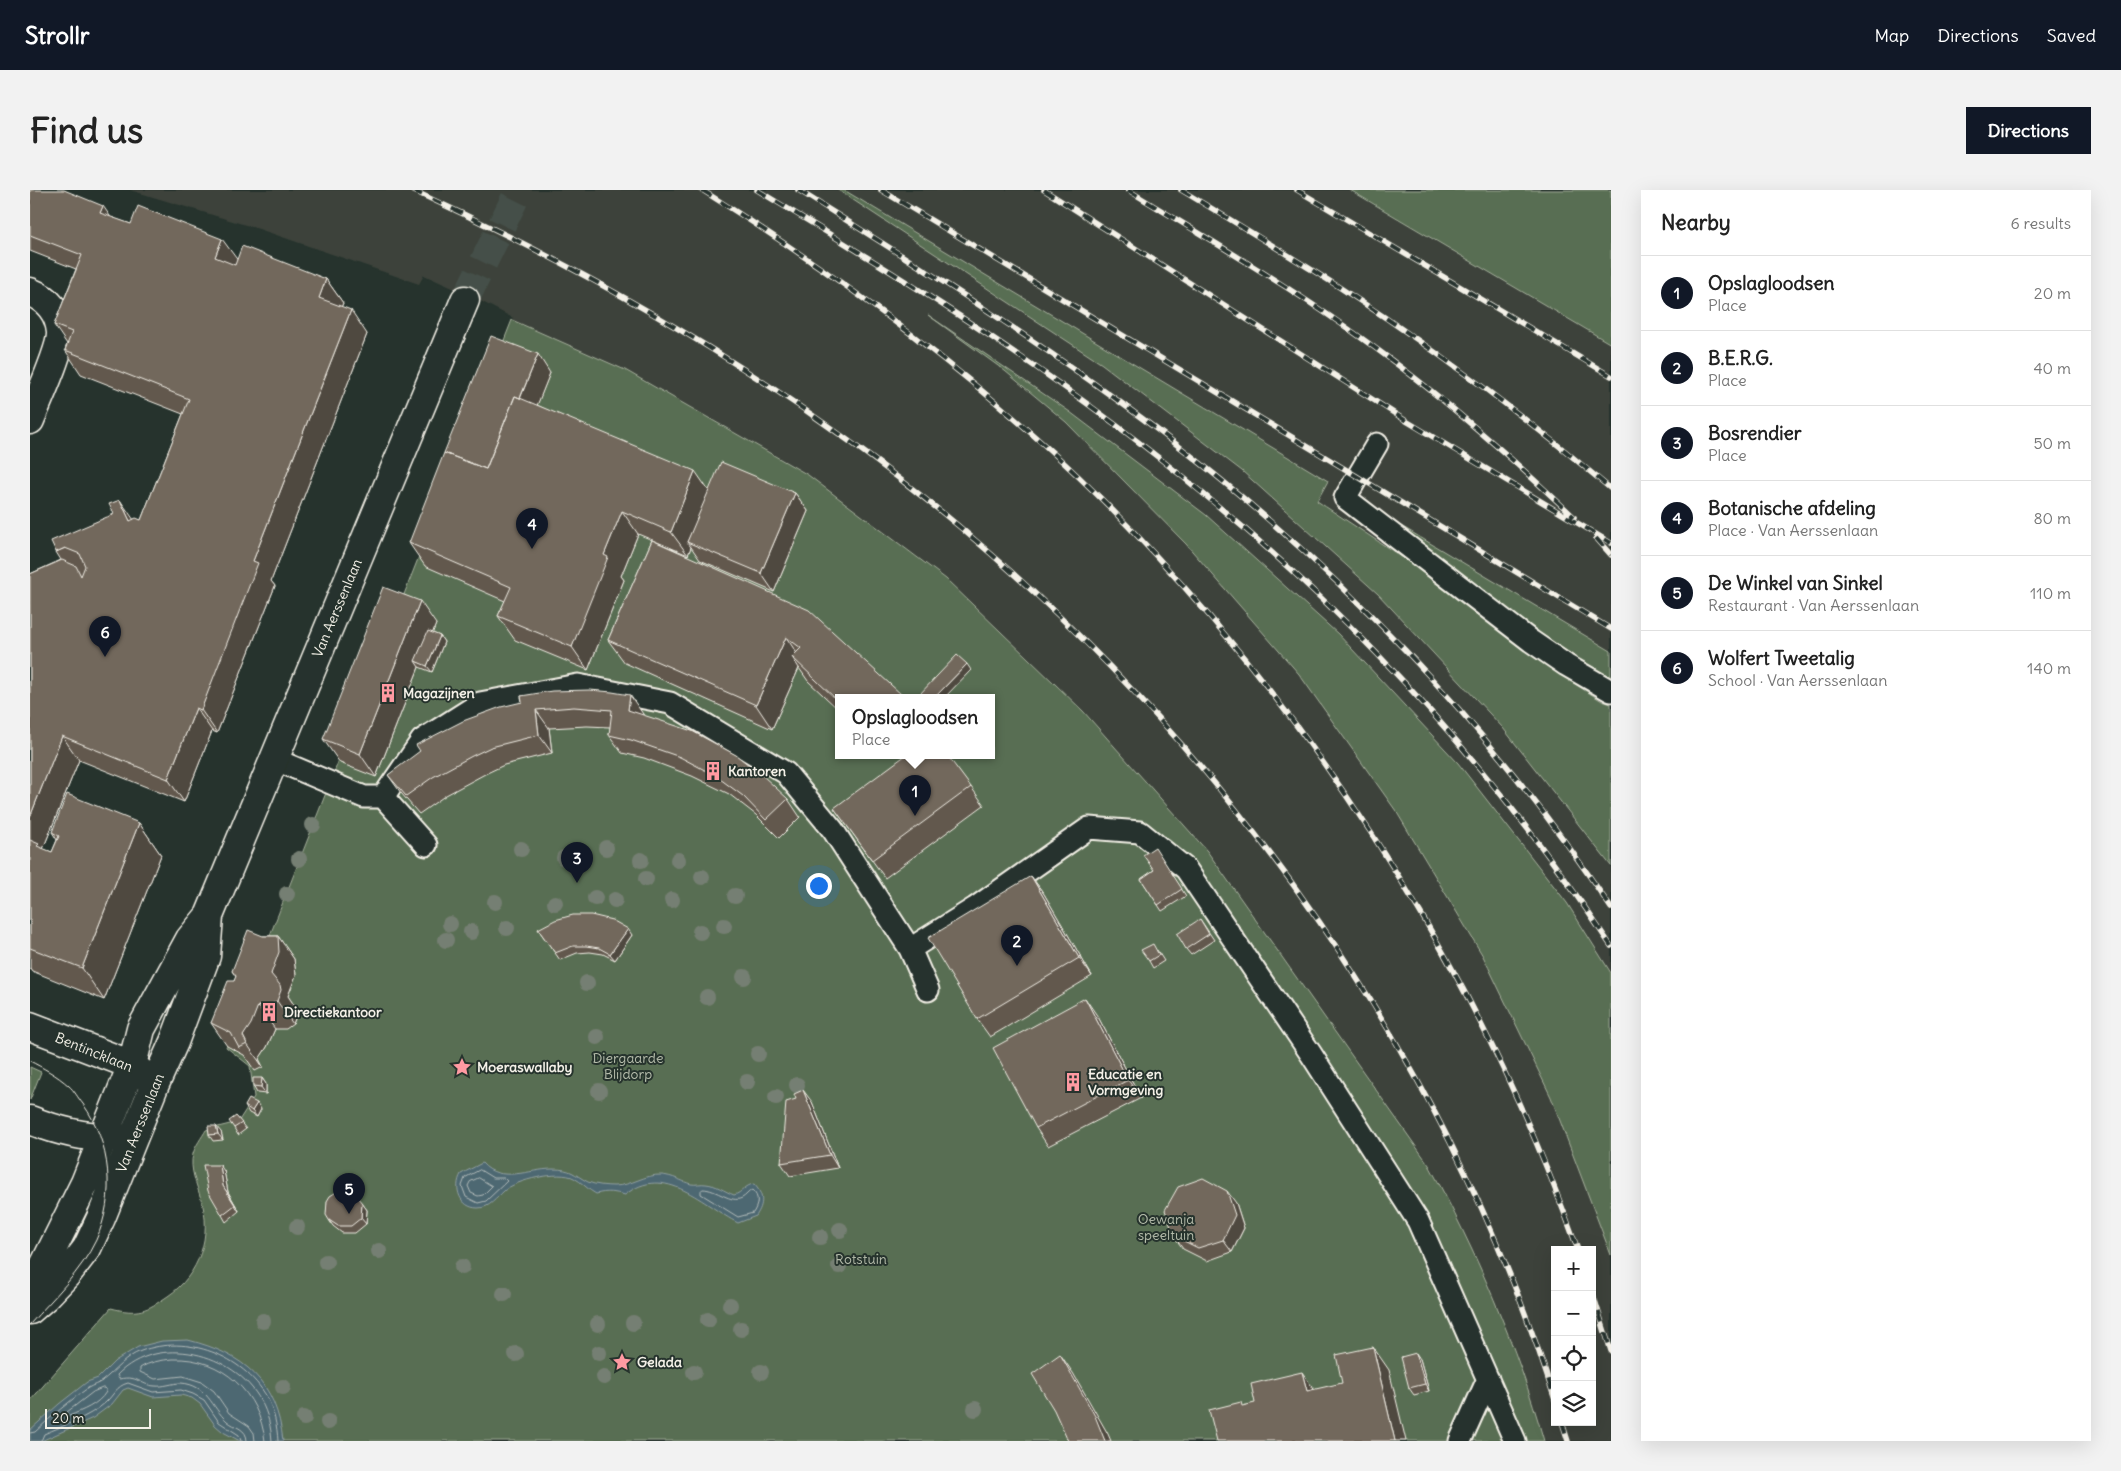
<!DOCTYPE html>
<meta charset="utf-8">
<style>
body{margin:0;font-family:Delius,sans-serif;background:#f2f2f2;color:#222}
.controls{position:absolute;right:15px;bottom:15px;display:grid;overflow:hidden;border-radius:0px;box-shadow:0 5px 20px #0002}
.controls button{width:45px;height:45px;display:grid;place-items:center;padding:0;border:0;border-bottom:1px solid #e0e0e0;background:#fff;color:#222;font:25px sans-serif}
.scale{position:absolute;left:15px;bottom:12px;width:106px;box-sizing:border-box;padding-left:5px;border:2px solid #f4f1e8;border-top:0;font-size:14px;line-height:18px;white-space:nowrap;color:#f4f1e8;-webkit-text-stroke:4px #26332d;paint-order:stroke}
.you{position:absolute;left:788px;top:695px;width:18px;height:18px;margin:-12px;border:4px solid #fff;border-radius:50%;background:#1a73e8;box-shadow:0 0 0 8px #1a73e833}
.badge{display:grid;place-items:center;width:32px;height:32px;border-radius:50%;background:#111827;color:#fff;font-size:16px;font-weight:700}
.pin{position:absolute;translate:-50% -41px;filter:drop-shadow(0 1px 2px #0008)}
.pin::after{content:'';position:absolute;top:26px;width:18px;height:15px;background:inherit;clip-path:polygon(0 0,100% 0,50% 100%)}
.popup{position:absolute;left:805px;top:504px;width:160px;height:65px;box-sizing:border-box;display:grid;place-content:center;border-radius:0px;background:#fff;filter:drop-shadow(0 1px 4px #0005);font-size:16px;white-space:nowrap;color:#767676}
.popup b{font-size:19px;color:#222}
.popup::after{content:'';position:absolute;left:50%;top:100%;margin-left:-10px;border:10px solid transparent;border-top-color:#fff}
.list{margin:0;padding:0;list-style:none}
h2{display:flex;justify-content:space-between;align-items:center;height:65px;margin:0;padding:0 20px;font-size:21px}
h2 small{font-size:16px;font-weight:400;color:#767676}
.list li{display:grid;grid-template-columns:32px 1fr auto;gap:15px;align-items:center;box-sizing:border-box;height:75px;padding:0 20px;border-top:1px solid #e0e0e0}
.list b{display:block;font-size:19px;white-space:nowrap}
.list p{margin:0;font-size:16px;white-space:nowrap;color:#767676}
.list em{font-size:16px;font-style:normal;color:#767676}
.icon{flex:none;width:28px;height:28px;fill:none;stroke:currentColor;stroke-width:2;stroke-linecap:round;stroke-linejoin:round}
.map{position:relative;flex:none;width:1581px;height:1251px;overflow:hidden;border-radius:0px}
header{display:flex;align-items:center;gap:30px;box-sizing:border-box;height:70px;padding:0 25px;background:#111827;color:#fff}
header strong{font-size:24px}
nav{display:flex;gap:28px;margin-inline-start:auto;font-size:18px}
.intro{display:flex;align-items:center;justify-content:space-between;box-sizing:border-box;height:120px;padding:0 30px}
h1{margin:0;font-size:35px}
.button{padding:12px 22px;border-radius:0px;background:#111827;color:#fff;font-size:18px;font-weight:700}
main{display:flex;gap:30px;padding:0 30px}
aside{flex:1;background:#fff;border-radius:0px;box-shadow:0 5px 20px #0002}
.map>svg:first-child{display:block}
.built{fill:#3d433b;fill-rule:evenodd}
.green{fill:#586e52;stroke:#a6b09d;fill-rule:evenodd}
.water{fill:#4d6872;stroke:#909fa1}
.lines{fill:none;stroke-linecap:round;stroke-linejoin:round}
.shore{stroke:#b1bab9;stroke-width:1}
.tertiary-tunnel{stroke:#455049;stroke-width:28;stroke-dasharray:28 14;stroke-linecap:butt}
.service-casing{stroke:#f4f1e8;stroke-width:25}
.minor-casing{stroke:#f4f1e8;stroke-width:31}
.tertiary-casing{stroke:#f4f1e8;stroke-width:31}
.service{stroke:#26332d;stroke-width:21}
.minor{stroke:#26332d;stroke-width:28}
.tertiary{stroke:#26332d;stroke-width:28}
.tram{stroke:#f4f1e8;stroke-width:1}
.rail-casing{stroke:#f4f1e8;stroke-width:5.5}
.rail{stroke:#26332d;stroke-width:4;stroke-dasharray:11;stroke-linecap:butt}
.tree{fill:#757f73}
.wall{fill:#62594e;stroke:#f4f1e8}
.shaded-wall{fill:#504840;stroke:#f4f1e8}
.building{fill:#72675b;stroke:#f4f1e8}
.labels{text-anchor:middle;stroke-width:4;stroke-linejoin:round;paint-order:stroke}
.street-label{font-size:14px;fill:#f4f1e8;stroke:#26332d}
.poi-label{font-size:14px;font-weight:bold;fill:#f4f1e8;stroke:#26332d;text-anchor:start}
.park-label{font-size:14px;fill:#b6bdac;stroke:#26332d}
</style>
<header>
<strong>Strollr</strong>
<nav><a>Map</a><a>Directions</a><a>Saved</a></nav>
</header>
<div class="intro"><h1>Find us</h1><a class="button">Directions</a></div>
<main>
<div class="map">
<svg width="1581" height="1251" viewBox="0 0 1581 1251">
<rect width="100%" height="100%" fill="#26332d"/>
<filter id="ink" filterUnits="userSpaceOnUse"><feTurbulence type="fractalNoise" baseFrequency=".02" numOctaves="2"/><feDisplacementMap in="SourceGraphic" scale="10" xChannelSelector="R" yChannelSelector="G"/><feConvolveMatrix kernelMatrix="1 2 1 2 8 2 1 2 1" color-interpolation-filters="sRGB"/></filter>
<g filter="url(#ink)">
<!-- built -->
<path class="built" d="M100,0H1319L1581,154V1251H1500L1348,903L1177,661L1053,521L916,389L778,285L595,180L482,130L483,128L445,108L394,85L389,94L229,39ZM1525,1060H1562V1232H1525Z"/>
<!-- green -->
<path class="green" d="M808,0H814L1298,291L1287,311L1405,389L1548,496L1572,511L1581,514V676L1473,538L1348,404L1212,281L1072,174Z
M1320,0H1581V154Z
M898,125L1040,222L1176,325L1308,444L1428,573L1537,713L1581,783V1065L1521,907L1453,766L1366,621L1269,484L1156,354L1036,232L975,181Z
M482,130L595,180L778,285L916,389L1053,521L1177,661L1399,975C1446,1061 1487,1156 1514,1251H0V1211L81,1118C108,1125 116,1121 138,1106C169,1085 183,1045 171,1009C167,995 159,979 163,964C165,956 172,947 176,940L208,932L224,907L220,876L196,857ZM809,507H961V565H809Z
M1341,318L1581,461V490L1542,467Z
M0,877L11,882L0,910Z"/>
<!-- water -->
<path class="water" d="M452,973C470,994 499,979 523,979C542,979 543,984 558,992C565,995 577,996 584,996C601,996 615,984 632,985C643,986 651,991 661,994C666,995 671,993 676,994C687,995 694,1001 704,1005C712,1003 715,995 724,994C734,1005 734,1014 726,1026L708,1033C674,1016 635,972 595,1005C584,1002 577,1001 566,1004C558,1000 552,992 544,988C530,980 485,990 474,1001C466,1008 460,1018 448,1018C430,1018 423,998 431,984Z
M158,1150C214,1164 247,1192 253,1251H210L193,1242L185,1235L170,1214L162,1208L151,1205L123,1207L98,1198L93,1200L82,1214L63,1228L11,1251H0V1240L29,1214L57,1192L68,1188L85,1171L108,1157L132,1151Z"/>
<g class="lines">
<!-- shore -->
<path class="shore" d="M450,980L463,988H474L477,991L456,1011L448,1013L436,1007L432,996L435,988Z
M449,988L462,996L453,1005L448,1006L441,1003L438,996L440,992Z
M673,999C687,999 701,1014 712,1008C716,1006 718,1002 722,1000C730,1007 728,1015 723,1023L708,1027L671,1004V1001Z
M73,1198L76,1199V1202C68,1215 53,1220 39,1226L37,1225V1222L63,1202Z
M0,1243L5,1242C22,1226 39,1211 58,1198C63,1195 68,1194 72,1191C85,1181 95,1167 111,1161C157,1144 212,1165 237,1207C244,1221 247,1235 248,1251
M11,1251L14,1244C34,1235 58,1228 75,1213C84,1205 86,1196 98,1193L123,1202L151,1200L163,1204L174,1210L189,1232L209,1245L211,1251
M217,1251C217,1238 205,1238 197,1231C181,1217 178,1195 151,1193C142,1193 134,1197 125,1196C109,1195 109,1185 89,1189L87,1185C128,1143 204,1162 231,1211C238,1224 241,1237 242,1251
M225,1251L224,1243L219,1236L199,1223L184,1201L172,1192L153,1186L125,1189L110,1182V1178C119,1172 132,1170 143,1169C192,1167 230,1203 235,1251"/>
<!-- tertiary-tunnel -->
<path class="tertiary-tunnel" d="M435,110L489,0"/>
<!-- service casing -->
<g class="service-casing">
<path id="service" d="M1347,254L1315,308L1501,451L1536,475L1581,501
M244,569L334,607H353
M396,655L353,607L392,550L450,513L548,495L640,513L756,583L803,640L880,759L945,718L1059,638L1110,642L1156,679L1281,864L1388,1031L1485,1251
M880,759L898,800
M1430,1251L1458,1189"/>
</g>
<!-- minor casing -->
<g class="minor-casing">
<path id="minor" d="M0,102C18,109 29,122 31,142C32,157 7,213 0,230"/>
</g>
<!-- tertiary casing -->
<g class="tertiary-casing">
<path id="tertiary" d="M0,836L102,875L115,886
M0,930C28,941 58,949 88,947
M0,1104L55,993L102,875L111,839L160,749L179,726L435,110
M0,1120L15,1107L37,1084L57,1058L71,1028L125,894L144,852L176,766L179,726"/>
</g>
<!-- service -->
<use href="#service" class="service"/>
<!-- minor -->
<use href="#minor" class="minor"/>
<!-- tertiary -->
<use href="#tertiary" class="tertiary"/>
<!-- tram -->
<path class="tram" d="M0,871C13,878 27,885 39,896C44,900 48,908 53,914C81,953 86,1006 66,1050C51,1082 23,1108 0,1134"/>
<!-- rail casing -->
<g class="rail-casing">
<path id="rail" d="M382,0C577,89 766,200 931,338C1203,567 1417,869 1525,1210
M672,0C792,75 906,157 1011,252C1072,306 1129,367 1182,429C1340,616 1466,829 1548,1060
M727,0C882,93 1037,190 1176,306C1333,435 1469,586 1581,756
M768,0C891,77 1014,154 1129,241C1304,373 1460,535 1581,718
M851,0L1581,439
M1014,0L1378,232L1581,353
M1098,0C1188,55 1280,108 1364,172C1428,220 1487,273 1544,327
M1151,0C1203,31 1255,63 1306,95C1402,157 1494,225 1581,299
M1267,0L1581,186
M1566,348L1581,365
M1562,1101L1581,1161
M1532,1232L1538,1251"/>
</g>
<!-- rail -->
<use href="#rail" class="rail"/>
</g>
<!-- trees -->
<g class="tree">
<circle cx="283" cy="635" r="8"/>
<circle cx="576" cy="658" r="8"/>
<circle cx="491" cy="659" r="8"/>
<circle cx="534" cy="668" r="8"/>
<circle cx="269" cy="669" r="8"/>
<circle cx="611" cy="670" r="8"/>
<circle cx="648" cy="670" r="8"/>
<circle cx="672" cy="687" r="8"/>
<circle cx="616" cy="689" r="8"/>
<circle cx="257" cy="704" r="8"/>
<circle cx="705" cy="706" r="8"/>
<circle cx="565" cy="708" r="8"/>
<circle cx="585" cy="710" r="8"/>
<circle cx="642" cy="710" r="8"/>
<circle cx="465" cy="712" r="8"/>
<circle cx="525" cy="713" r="8"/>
<circle cx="420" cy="734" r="8"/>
<circle cx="694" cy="736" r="8"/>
<circle cx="477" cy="738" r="8"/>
<circle cx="441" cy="742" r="8"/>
<circle cx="670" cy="742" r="8"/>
<circle cx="416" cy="750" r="8"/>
<circle cx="714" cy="787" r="8"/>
<circle cx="557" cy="793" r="8"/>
<circle cx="677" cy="807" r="8"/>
<circle cx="567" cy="847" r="8"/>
<circle cx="728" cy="864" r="8"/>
<circle cx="717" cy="892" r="8"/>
<circle cx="767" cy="895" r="8"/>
<circle cx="569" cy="901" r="8"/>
<circle cx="746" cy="907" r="8"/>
<circle cx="267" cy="1037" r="8"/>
<circle cx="810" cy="1040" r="8"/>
<circle cx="790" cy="1047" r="8"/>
<circle cx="349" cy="1061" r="8"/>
<circle cx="296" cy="1072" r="8"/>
<circle cx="809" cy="1076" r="8"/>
<circle cx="432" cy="1077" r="8"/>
<circle cx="474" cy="1104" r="8"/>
<circle cx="700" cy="1115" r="8"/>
<circle cx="678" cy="1130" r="8"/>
<circle cx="233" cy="1131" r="8"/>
<circle cx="603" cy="1133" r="8"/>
<circle cx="568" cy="1134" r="8"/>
<circle cx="711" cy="1139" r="8"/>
<circle cx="569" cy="1163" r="8"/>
<circle cx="486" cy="1164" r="8"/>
<circle cx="664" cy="1182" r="8"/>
<circle cx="731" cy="1182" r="8"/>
<circle cx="574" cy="1187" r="8"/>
<circle cx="253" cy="1197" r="8"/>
<circle cx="945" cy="1219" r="8"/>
<circle cx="274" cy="1228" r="8"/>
<circle cx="298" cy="1232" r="8"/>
</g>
<!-- wall -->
<path class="wall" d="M0,0L207,70L296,89L313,113L311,117L337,144L241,391L245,396L187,543L182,541L154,612L49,570L13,659L22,662L27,650L22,642L109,633L131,665L74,810L2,781L0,778V384L31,370L26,362L104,329L111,330L153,224L51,184L35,160L37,154L24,135L46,79L0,61Z
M520,183L507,215L679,300L765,303L778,321L744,402L670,370L661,357L658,365L608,344L591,386L594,390L558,480L485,450L468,426L475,411L395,376L379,353Z
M622,350L872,505L873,507H809V520L778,491L769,478L742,539L595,473L578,450Z
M406,434L402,443L410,446L414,452L402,482L389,477L346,587L310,573L293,549Z
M491,506L613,524V525L758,609L770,627L749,648L726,625L699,604L662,586L614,568L592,563L579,545L580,537L557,536L519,538L522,563L474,575L455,584L416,605L389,624L371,603L358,585L492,512Z
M941,597L954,615L855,688L804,618Z
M1129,664L1156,706L1132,721L1111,689L1124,680Z
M1001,686L1014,704L1062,786L960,847L947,829Z
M1170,729L1184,750L1161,765L1156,759Z
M508,739L602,745L585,770L573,764L560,762L547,763L530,770Z
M233,746H248L264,769L266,785L258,806L266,818L267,823L263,834L256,839H245L237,857L229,869L233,877L225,881L214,865L197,856L181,833L204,791L206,787L202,781Z
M1127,760L1134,771L1123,778L1119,771Z
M1068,827L1111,908L1018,956L1006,938Z
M232,888L236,894V904L227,903L223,896Z
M766,909L782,912L808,978L760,986L751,973Z
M215,916L231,919L227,927L219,923Z
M206,926L216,939L208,945L204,938Z
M191,942L193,950L183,951L179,945Z
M194,981L198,1002L209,1021L196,1032L192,1025Z
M332,1013L337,1020L336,1034L325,1043H312L303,1036L299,1030Z
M1206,1013L1214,1038L1202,1062L1177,1071L1153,1059L1144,1046Z
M1390,1169L1399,1201L1384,1205L1379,1198Z"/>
<!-- shaded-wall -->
<path class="shaded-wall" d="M73,16L89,39L70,23Z
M192,49L209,72L201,91L185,67Z
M296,89L313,113L305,131L289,108Z
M321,120L337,144L241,391L245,396L187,543L171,520L223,371Z
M508,164L520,183L474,299L461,281Z
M665,281L681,304L657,352L661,357L658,365L641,342Z
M765,303L778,321L744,402L731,383Z
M90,310L106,333L100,331Z
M592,321L608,344L591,386L594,390L558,480L542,457L574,365Z
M390,411L406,434L391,473L385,471L389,477L346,587L330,564Z
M410,446L414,452L402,482L397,476Z
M756,447L772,471L762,467L769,478L742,539L726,515Z
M937,474L941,480L915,507H905Z
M600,505L613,524L610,538L598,520Z
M166,518L182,541L154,612L138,589Z
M506,520L519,538L522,563L509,545Z
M32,546L49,570L13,659L0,667V627Z
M109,633L131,665L74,810L52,778Z
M1001,686L1014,704L1062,786L1049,768Z
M598,739L602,745L585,770L580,764Z
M248,746L264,769L266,785L258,806L266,818L267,823L263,834L247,811L241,784Z
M1055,808L1068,827L1111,908L1098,890Z
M228,816L245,839L237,857L229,869L233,877L217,854L213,846Z
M232,888L236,894V904L231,897Z
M773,900L782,912L808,978L800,965Z
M227,913L231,919L227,927L222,921Z
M186,936L191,942L193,950L188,944Z
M190,975L194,981L198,1002L209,1021L193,996Z
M1197,1001L1206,1013L1214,1038L1202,1062L1193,1050Z
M332,1013L337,1020L336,1034L331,1028Z
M1343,1157L1359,1180L1376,1251H1365Z
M1386,1163L1390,1169L1399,1201L1395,1194Z
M1030,1164L1043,1183L1078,1244L1081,1251H1075Z
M1272,1182L1288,1205L1277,1201Z"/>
<!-- building -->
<path class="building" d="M0,0H34L73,16L70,23L101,34L108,16L192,49L185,67L205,75L212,56L296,89L289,108L321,120L223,371L228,373L171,520L166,518L138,589L32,546L0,627V384L32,370L46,376L51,386L55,376L50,364L35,358L26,362L21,351L84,324L79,314L90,310L100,331L106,328L111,330L159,209L35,160L42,142L24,135L52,65L0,45Z
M461,146L508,164L490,208L485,206L456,279L414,263Z
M485,206L665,281L641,342L592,321L574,365L578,367L542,457L468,426L481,397L379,353L414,263L456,279Z
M691,272L765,303L731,383L657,352Z
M622,350L779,420L872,505L869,507H809V512L762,467L771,458L756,447L726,515L578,450Z
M353,397L390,411L330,564L293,549Z
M398,441L410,446L397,476L385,471Z
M927,465L937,474L905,507H887Z
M560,500L582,502L600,505L598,520L662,541L706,565L732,585L758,609L736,630L713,606L686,586L650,567L601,550L579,545L582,520L544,517L506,520L509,545L461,557L442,566L403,587L376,606L358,585L390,561L386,555L433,531L471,517L492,512L491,506L522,501Z
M876,565H917L941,597L842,670L804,618Z
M37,604L109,633L52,778L0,758V650L9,654L7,656L22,662L29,646L22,642Z
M1125,657L1152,699L1128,715L1111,689L1124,680L1113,665Z
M1001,686L1049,768L947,829L898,748Z
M543,725H561L582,730L598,739L580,764L569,758L556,756H543L525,763L508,739L525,730Z
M1170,729L1179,744L1156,759L1147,744Z
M218,740L233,746H248L249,762L241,784L250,795L251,800L247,811L240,815L228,816L221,834L213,846L217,854L209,858L201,843L181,833L198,791H204L206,786L202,781Z
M1123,754L1129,765L1119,771L1111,760Z
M1055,808L1098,890L1006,938L963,858Z
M223,888H232L231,897L223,896Z
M773,900L800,965L751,973L756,912L766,909L764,904Z
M219,909L227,913L222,921L215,916Z
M206,926L212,933L204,938L199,931Z
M178,936H186L188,944L179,945Z
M173,975H190L193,996L205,1015L192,1025L178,1001Z
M1173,988L1197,1001L1205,1025L1193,1050L1168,1058L1144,1046L1135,1020L1148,997Z
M308,1001L323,1002L332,1013L331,1028L321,1036H308L299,1030L296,1025L297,1011L300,1006Z
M1343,1157L1365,1251H1187L1179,1220L1211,1212L1212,1216L1225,1213L1221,1194L1272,1182L1277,1201L1312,1193L1306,1165Z
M1386,1163L1395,1194L1379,1198L1371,1167Z
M1030,1164L1065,1226L1075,1251H1038L1024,1220L1002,1184Z"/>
</g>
<!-- icons -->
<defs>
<g id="building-bare" transform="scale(1.5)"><path d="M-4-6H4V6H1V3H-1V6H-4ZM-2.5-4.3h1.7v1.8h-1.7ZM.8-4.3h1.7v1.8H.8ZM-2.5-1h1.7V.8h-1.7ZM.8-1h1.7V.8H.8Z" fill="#ff9aa2" stroke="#26332d" stroke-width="2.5" paint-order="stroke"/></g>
<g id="sight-bare" transform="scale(1.5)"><path d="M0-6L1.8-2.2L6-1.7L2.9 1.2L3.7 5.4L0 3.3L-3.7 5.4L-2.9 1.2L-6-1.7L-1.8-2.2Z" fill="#ff9aa2" stroke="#26332d" stroke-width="2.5" paint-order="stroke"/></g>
</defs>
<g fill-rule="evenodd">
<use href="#building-bare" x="358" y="503"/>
<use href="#building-bare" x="683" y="581"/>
<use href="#building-bare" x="239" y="822"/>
<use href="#sight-bare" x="432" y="877"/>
<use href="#building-bare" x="1043" y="892"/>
<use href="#sight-bare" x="592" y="1172"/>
</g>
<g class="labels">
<!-- street labels -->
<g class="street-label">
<text transform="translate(307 418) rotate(-67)" y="5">Van Aerssenlaan</text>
<text transform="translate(64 862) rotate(22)" y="5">Bentincklaan</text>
<text transform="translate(110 933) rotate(-68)" y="5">Van Aerssenlaan</text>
</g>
<!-- poi labels -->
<g class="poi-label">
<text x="373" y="508">Magazijnen</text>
<text x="698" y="586">Kantoren</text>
<text x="254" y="827">Directiekantoor</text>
<text x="447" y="882">Moeraswallaby</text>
<text x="1058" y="889">Educatie en<tspan x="1058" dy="16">Vormgeving</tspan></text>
<text x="607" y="1177">Gelada</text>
</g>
<!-- park labels -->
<g class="park-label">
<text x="598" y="873">Diergaarde<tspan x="598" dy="16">Blijdorp</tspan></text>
<text x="1136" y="1034">Oewanja<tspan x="1136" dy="16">speeltuin</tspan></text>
<text x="831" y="1074">Rotstuin</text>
</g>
</g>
</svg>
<div class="controls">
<button>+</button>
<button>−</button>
<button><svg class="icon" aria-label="locate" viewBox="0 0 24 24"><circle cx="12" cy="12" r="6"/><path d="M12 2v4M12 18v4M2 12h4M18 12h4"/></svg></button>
<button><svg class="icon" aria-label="layers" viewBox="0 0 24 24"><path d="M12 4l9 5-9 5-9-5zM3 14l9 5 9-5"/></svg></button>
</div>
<div class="scale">20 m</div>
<div class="you"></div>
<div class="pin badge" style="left:885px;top:626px">1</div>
<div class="popup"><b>Opslagloodsen</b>Place</div>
<div class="pin badge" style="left:987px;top:776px">2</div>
<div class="pin badge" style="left:547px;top:693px">3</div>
<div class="pin badge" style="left:502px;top:359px">4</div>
<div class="pin badge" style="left:319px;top:1024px">5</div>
<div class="pin badge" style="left:75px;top:467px">6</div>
</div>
<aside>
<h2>Nearby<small>6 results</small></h2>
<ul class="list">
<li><span class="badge">1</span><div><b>Opslagloodsen</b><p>Place</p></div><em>20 m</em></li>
<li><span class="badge">2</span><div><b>B.E.R.G.</b><p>Place</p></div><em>40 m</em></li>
<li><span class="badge">3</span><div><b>Bosrendier</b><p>Place</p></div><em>50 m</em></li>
<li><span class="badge">4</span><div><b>Botanische afdeling</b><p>Place · Van Aerssenlaan</p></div><em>80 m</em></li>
<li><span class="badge">5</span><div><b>De Winkel van Sinkel</b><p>Restaurant · Van Aerssenlaan</p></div><em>110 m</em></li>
<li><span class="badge">6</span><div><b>Wolfert Tweetalig</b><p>School · Van Aerssenlaan</p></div><em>140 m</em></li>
</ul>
</aside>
</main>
